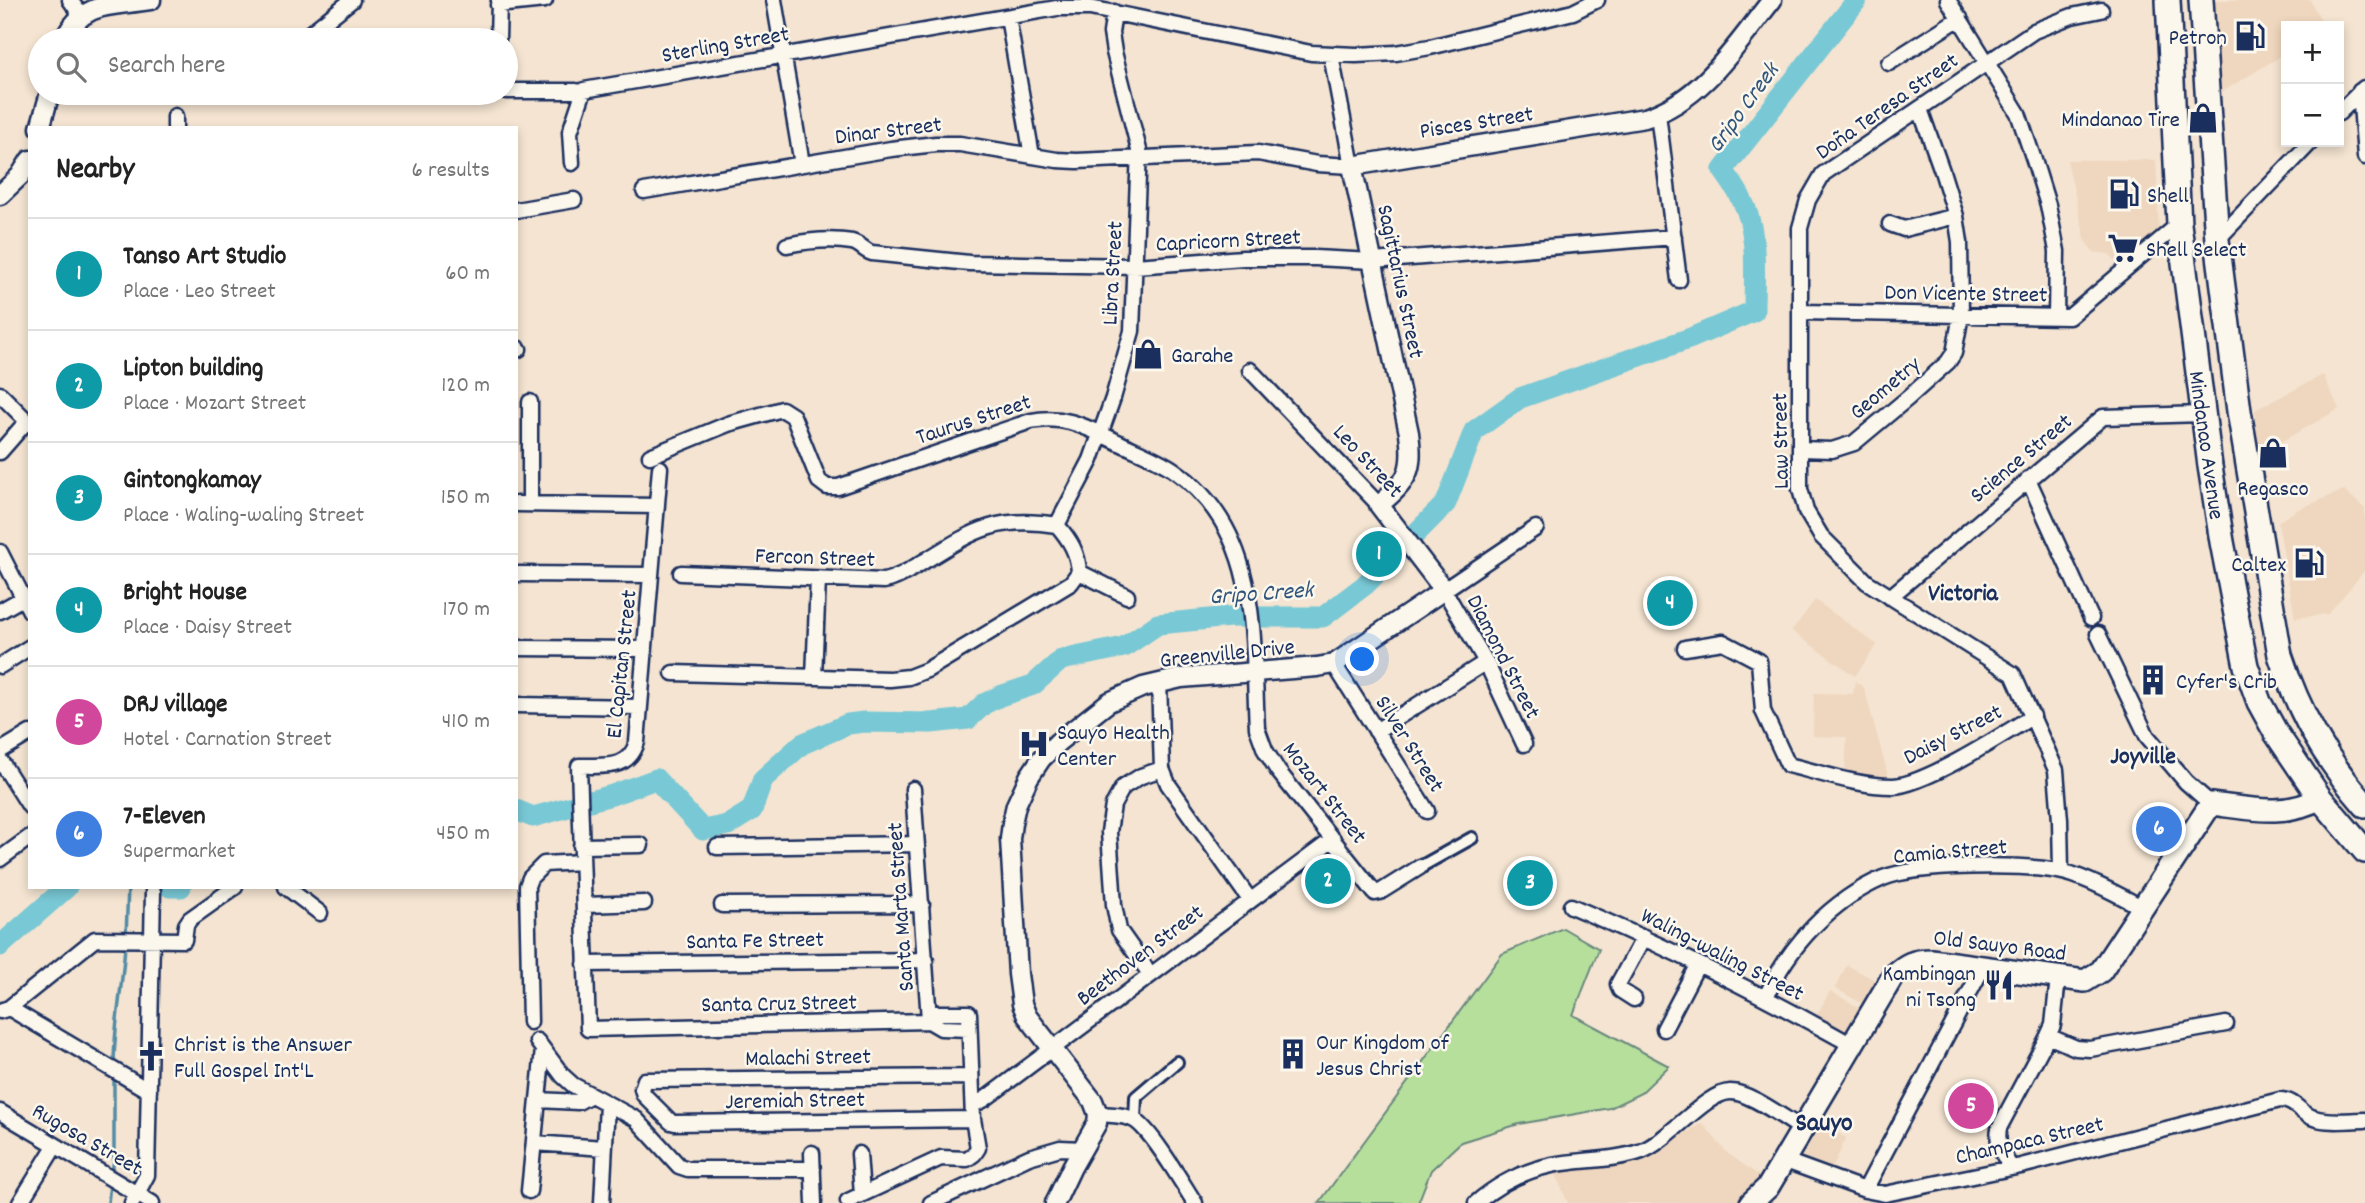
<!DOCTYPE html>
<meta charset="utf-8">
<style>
body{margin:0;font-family:Dekko,sans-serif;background:#f2f2f2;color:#222}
.controls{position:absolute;right:21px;top:21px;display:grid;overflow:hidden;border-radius:0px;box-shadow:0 4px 10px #0003}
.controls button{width:63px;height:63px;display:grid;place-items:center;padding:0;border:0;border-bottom:2px solid #e0e0e0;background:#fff;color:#222;font:35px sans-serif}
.you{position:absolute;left:1363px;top:660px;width:24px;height:24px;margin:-18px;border:5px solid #fff;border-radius:50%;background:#1a73e8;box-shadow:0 0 0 10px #1a73e833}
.badge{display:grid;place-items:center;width:46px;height:46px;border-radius:50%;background:#1b2f5e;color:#fff;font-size:23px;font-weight:700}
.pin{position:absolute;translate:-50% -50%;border:4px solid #fff;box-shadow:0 2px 7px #0006}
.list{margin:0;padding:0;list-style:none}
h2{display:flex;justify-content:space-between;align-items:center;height:91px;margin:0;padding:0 28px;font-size:30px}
h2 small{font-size:23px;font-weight:400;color:#767676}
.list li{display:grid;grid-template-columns:46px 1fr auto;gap:21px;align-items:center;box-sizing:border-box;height:112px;padding:0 28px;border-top:2px solid #e0e0e0}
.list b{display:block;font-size:26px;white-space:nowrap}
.list p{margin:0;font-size:23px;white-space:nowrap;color:#767676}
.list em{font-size:23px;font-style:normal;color:#767676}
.icon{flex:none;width:38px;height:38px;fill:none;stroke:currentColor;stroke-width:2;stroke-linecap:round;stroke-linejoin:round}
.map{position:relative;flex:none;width:2365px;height:1203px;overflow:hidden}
.search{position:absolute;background:#fff;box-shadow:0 4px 10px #0003;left:28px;top:28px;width:490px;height:77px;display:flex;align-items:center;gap:18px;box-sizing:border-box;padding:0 24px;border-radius:38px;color:#767676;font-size:26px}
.panel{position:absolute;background:#fff;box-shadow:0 4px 10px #0003;left:28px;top:126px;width:490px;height:763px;border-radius:0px}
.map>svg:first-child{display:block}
.built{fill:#efd6be}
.green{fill:#b6df9c;stroke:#68877d;stroke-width:2}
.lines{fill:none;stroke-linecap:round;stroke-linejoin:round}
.stream{stroke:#538ba5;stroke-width:3.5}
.river{stroke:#79c8d5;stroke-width:21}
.pedestrian-casing{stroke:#1b2f5e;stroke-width:16}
.minor-casing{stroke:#1b2f5e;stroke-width:19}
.tertiary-casing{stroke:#1b2f5e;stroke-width:23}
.secondary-casing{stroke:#1b2f5e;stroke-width:26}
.primary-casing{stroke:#1b2f5e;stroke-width:28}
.pedestrian{stroke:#fbf7ec;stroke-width:10}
.minor{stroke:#fbf7ec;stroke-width:14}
.tertiary{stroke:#fbf7ec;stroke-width:18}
.secondary{stroke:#fbf7ec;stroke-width:21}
.primary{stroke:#fbf7ec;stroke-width:23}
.labels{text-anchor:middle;stroke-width:5;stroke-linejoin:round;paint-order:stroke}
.poi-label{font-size:23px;fill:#1b2f5e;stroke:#fbf7ec;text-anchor:start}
.street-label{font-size:23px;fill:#1b2f5e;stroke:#fbf7ec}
.water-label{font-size:24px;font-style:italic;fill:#32557c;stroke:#fbf7ec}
.neighbourhood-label{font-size:24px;font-weight:bold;fill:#1b2f5e;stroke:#fbf7ec}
.quarter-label{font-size:26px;font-weight:bold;fill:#1b2f5e;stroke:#fbf7ec}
</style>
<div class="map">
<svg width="2365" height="1203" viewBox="0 0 2365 1203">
<rect width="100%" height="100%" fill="#f4e4d1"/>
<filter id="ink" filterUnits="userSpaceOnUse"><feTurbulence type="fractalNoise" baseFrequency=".0143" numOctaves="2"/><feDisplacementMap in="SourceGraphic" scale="14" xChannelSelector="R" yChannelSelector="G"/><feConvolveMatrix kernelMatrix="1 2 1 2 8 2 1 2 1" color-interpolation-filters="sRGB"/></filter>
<g filter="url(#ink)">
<!-- built -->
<path class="built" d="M2213,0H2310L2324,26H2286V53L2215,96Z
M2067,160H2156L2159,237L2121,269L2110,254L2094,252L2086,242Z
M2323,375L2339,409L2259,454L2255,410Z
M2344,490L2365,509V570L2328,614L2295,618L2278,522L2297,510Z
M1815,600L1877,645L1855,676L1792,631Z
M1855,681L1864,688L1889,779L1845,774L1847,737L1813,736L1814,693L1853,694Z
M1847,965L1882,984L1868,1007L1835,988Z
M1830,991L1865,1011L1851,1034L1817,1015Z
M1702,1123L1727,1153L1761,1177L1735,1203H1568L1555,1173L1628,1162L1657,1151Z
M1821,1124L1846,1138L1831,1171L1801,1159Z"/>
<!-- green -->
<path class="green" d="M1563,928L1599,949L1573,1015L1669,1066L1641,1093L1610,1108L1519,1124L1461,1142L1431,1170L1418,1203H1319L1502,954Z"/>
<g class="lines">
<!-- stream -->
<path class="stream" d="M126,936L128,887
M114,1065C114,1024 123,984 125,944
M112,1173L114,1159V1076
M108,1203L110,1184"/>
<!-- river -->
<path class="river" d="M516,810L533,817L612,795L656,779L703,830L728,825L752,810L763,779L802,744L848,724L864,722L931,723L968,719L984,704L1000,696L1033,685L1061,660L1124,647L1158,624L1230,617H1323L1365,585L1446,503L1474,431L1520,398L1691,338L1754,311C1754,274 1759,231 1741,198C1736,188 1729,179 1723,170L1857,0
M170,887H181
M0,946L67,887"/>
<!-- pedestrian casing -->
<g class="pedestrian-casing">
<path id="pedestrian" d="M1420,867L1472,838
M1135,1120L1136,1097L1177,1062"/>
</g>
<!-- minor casing -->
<g class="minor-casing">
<path id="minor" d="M70,0L80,14
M774,0L802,164
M1948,0L2018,113L2034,160L2048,205L2057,251L2056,317
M498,5L545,0
M1008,17L1032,156
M304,38L352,0
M498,40L499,0
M1889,63L1960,18
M506,91H576
M2360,91L2365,157
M468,95L486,93
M2339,113L2364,88
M1658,114L1679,280
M175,116V128
M572,163L570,132L584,90L1057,8H1090L1311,53L1356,55L1396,53L1430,47L1573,12L1597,0
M644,191L891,149L936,144H960L1057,160L1077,161L1258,153L1317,164L1352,166L1331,55
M516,210L574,200
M1890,224L1904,229L1956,216
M2217,240L2311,142
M787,245C807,241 833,239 852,242C861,244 864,251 872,253L969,263L1135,266L1243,258H1315L1373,261L1674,237
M1801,312L2069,317L2179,224
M516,350L519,349
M1250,370L1379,505
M0,394L30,424
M530,402V504
M1800,449L1832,450L1854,443L1908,398L1948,362L1954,353L1961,315L1960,242L1956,216L1942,171L1920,109
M0,452L27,421
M650,456L728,424L782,409L793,416L819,481L827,487H838L1031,421C1067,414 1089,429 1122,444C1139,452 1158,459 1174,470C1261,531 1252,634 1257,728L1265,750L1278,771L1375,893L1380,892L1420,867
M660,468L637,742C628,771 604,765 579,766L588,1029L929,1021L941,1028L969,1029
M2028,479L2091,618
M516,504L657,506
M1057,525L1091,460L1113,398L1132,331L1139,150L1114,52L1111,33L1114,12
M1057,525C1070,540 1078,553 1079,572
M0,552L30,611
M1079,572L1127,596
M681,573L884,581C900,578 914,567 928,559C976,529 999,516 1057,525
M516,574L651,575
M1890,597L2103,417L2203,414
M0,611L23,598
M2098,634L2147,736L2186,782L2211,804
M516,648L644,649
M1685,648L1723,642L1759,661L1763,711L1788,765C1822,773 1858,786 1893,786C1925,785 2004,734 2033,716
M1334,664L1427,811
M0,666L30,647
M673,673L890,679L909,677L927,670L1071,583L1079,572
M814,677L818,579
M1159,682L1162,769L1168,784L1250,900
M516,705L640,707
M1376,731L1486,662
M1524,744L1486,662L1444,590L1536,528
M0,751L30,733
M0,760L30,807
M913,789L929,1020
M581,846L641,845
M717,847L917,844
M0,859L30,837
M2061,871L2060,820L2056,770L2013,674L1867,582L1821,536L1806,511L1800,489V228L1808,200L1823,174L2034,31L2072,16L2101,10
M286,887L320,913
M584,905L644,903
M722,905L922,904
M1571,906C1668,947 1761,994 1852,1045
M585,964L926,960
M1150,974L1119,930L1114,905L1109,832L1113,805L1123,787L1141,776L1162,769
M1766,997C1788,946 1832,900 1883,878C1918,864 2021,864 2058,871C2080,874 2121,896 2141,907
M1634,999L1620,990L1618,984L1644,937
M9,1008L149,1091
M0,1011L9,1008L95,939L184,940L186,925L190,919L235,887
M530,1022L527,886L530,878L544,864L582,862
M1664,1029L1698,964
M2048,1036L2076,1048L2090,1049L2226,1024
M537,1041L563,1076L573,1085L636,1119L679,1166L688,1169H813
M971,1077L645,1080L642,1089L644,1095L671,1122L675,1123L973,1119
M538,1100L578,1102L591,1095
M973,1105L985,1099L1333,839
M0,1112L152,1203
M1098,1114C1110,1115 1126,1114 1136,1121C1154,1134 1182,1183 1195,1203
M534,1143L604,1148
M812,1153L814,1203
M859,1154L862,1194
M1783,1160L1865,1190L1885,1194L2021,1166L2280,1100C2296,1100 2300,1114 2314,1118C2329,1123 2349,1120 2365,1120
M2011,1168C2003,1154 1996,1145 1999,1128L2048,1036L2053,1025L2058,978
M1865,1190L1983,967
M529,1191L543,1049
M848,1201L941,1158L967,1159L974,1154L978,1148L973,1119L969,1013H929
M20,1203L55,1146
M132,1203L147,1175L153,891
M602,1203L607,1104
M931,1203L1029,1157L1060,1148L1082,1149
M1476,1203C1498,1184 1524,1171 1552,1165C1582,1159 1614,1161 1642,1151C1670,1140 1705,1093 1730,1092C1748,1091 1785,1119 1801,1128"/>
</g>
<!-- tertiary casing -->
<g class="tertiary-casing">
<path id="tertiary" d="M64,40C83,0 111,7 151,0
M40,128L50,93
M0,195L20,176L30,160
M1055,1203L1072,1167L1097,1123L1098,1114L1093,1101L1027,1016L1022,1004L1018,974L1010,839L1012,823L1016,805L1029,777L1041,759L1058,742L1109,702L1143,687L1181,678L1317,667L1334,664L1444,590L1379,505C1408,481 1414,471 1409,433L1352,166L1645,118C1703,100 1736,45 1772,0"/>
</g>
<!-- secondary casing -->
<g class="secondary-casing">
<path id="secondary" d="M1751,1203L1768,1187L1893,976C1906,964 1914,960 1931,960L2085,981L2101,971L2211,804C2247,808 2286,818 2320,798"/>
</g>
<!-- primary casing -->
<g class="primary-casing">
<path id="primary" d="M2168,0L2179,224L2210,466L2222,542L2246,666L2259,702L2276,733L2320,798L2365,851
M2201,0L2217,240L2239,411L2280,655C2299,713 2325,759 2365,805"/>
</g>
<!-- pedestrian -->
<use href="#pedestrian" class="pedestrian"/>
<!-- minor -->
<use href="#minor" class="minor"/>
<!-- tertiary -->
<use href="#tertiary" class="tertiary"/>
<!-- secondary -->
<use href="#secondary" class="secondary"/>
<!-- primary -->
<use href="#primary" class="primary"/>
</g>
</g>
<!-- icons -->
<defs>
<g id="fuel-bare" transform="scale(2.415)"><path d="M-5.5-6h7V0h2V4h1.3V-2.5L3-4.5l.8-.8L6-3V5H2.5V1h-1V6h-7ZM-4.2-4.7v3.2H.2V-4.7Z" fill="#1b2f5e" stroke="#fbf7ec" stroke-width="2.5" paint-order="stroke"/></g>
<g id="shop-bare" transform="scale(2.415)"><path d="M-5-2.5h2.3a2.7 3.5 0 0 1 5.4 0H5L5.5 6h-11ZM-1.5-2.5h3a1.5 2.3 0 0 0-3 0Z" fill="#1b2f5e" stroke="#fbf7ec" stroke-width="2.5" paint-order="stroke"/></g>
<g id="supermarket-bare" transform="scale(2.415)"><path d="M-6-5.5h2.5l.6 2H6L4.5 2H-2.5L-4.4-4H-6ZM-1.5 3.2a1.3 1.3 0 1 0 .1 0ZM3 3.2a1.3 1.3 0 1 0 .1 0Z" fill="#1b2f5e" stroke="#fbf7ec" stroke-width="2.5" paint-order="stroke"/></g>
<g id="building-bare" transform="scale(2.415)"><path d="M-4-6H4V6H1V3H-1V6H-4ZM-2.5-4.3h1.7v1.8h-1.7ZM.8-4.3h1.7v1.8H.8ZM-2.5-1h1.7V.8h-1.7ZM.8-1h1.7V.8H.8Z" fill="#1b2f5e" stroke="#fbf7ec" stroke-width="2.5" paint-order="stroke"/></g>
<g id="hospital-bare" transform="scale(2.415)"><path d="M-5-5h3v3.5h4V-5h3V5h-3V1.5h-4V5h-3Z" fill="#1b2f5e" stroke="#fbf7ec" stroke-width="2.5" paint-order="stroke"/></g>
<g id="restaurant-bare" transform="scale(2.415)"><path d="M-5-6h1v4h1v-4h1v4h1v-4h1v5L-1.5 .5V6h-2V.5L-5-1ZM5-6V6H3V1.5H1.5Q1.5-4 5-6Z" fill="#1b2f5e" stroke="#fbf7ec" stroke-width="2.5" paint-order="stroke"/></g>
<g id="church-bare" transform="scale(2.415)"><path d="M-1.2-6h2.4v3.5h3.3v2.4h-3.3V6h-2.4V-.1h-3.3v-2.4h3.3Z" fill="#1b2f5e" stroke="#fbf7ec" stroke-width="2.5" paint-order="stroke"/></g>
</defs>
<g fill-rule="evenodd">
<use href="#fuel-bare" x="2250" y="36"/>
<use href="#shop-bare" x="2203" y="118"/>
<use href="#fuel-bare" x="2124" y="194"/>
<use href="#supermarket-bare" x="2123" y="248"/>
<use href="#shop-bare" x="1148" y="354"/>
<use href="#shop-bare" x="2273" y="453"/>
<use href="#fuel-bare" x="2309" y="563"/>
<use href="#building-bare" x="2153" y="680"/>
<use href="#hospital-bare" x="1034" y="744"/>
<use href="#restaurant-bare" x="1999" y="985"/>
<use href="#building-bare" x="1293" y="1054"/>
<use href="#church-bare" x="151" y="1056"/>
</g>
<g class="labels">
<!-- poi labels -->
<g class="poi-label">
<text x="2227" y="44" text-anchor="end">Petron</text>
<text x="2180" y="126" text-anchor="end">Mindanao Tire</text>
<text x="2147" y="202">Shell</text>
<text x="2146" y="256">Shell Select</text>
<text x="1171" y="362">Garahe</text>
<text x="2273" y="495" text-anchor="middle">Regasco</text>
<text x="2286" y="571" text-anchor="end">Caltex</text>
<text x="2176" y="688">Cyfer's Crib</text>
<text x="1057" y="739">Sauyo Health<tspan x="1057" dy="26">Center</tspan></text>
<text x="1976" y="980" text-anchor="end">Kambingan<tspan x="1976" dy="26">ni Tsong</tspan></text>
<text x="1316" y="1049">Our Kingdom of<tspan x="1316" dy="26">Jesus Christ</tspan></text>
<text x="174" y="1051">Christ is the Answer<tspan x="174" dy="26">Full Gospel Int'L</tspan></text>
</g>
<!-- street labels -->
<g class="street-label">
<text transform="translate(725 43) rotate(-10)" y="8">Sterling Street</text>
<text transform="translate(1886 105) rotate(-35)" y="8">Doña Teresa Street</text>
<text transform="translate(1476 121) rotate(-9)" y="8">Pisces Street</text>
<text transform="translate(888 129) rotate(-7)" y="8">Dinar Street</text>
<text transform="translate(1228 239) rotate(-3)" y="8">Capricorn Street</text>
<text transform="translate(1111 273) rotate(-87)" y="8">Libra Street</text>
<text transform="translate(1402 281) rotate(78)" y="8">Sagittarius Street</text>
<text transform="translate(1966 292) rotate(1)" y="8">Don Vicente Street</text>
<text transform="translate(1884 387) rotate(-40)" y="8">Geometry</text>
<text transform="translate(973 418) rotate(-18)" y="8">Taurus Street</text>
<text transform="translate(1779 441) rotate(-91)" y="8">Law Street</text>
<text transform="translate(2208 445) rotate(82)" y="8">Mindanao Avenue</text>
<text transform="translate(2020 457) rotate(-40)" y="8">Science Street</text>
<text transform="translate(1369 460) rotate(47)" y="8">Leo Street</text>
<text transform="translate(815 556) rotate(2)" y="8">Fercon Street</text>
<text transform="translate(1227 652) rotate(-6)" y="8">Greenville Drive</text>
<text transform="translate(1505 656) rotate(63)" y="8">Diamond Street</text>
<text transform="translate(620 664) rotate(-84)" y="8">El Capitan Street</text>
<text transform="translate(1952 733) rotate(-27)" y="8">Daisy Street</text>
<text transform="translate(1411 743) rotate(58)" y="8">Silver Street</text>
<text transform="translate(1326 792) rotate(52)" y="8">Mozart Street</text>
<text transform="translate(1950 850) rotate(-5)" y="8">Camia Street</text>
<text transform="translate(899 907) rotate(-94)" y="8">Santa Marta Street</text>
<text transform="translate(755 939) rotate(-1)" y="8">Santa Fe Street</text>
<text transform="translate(2000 944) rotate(7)" y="8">Old Sauyo Road</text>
<text transform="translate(1723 953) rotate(27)" y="8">Waling-waling Street</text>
<text transform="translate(1139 954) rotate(-37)" y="8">Beethoven Street</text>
<text transform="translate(779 1002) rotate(-1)" y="8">Santa Cruz Street</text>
<text transform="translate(808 1056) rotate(-1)" y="8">Malachi Street</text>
<text transform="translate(795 1099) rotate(-1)" y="8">Jeremiah Street</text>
<text transform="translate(88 1138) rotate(30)" y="8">Rugosa Street</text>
<text transform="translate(2029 1139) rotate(-13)" y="8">Champaca Street</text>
</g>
<!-- water labels -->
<g class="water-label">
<text transform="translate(1742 107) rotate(-54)" y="8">Gripo Creek</text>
<text transform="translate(1261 592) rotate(-4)" y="8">Gripo Creek</text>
</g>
<!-- neighbourhood labels -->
<g class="neighbourhood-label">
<text x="1963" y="600">Victoria</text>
<text x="2143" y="763">Joyville</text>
</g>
<!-- quarter labels -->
<g class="quarter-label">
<text x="1824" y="1130">Sauyo</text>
</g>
</g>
</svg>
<div class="controls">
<button>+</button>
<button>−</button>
</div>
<div class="you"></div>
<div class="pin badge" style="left:1379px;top:554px;background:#0f9aa8">1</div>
<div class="pin badge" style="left:1328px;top:881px;background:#0f9aa8">2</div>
<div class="pin badge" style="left:1530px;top:883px;background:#0f9aa8">3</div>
<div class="pin badge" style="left:1670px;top:603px;background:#0f9aa8">4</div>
<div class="pin badge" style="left:1971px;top:1106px;background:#d1479c">5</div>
<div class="pin badge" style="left:2159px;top:829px;background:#3f7fe0">6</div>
<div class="search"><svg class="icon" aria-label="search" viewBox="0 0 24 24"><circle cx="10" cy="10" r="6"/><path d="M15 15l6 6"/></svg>Search here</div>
<section class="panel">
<h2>Nearby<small>6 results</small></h2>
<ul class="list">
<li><span class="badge" style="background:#0f9aa8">1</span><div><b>Tanso Art Studio</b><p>Place · Leo Street</p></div><em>60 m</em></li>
<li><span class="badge" style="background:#0f9aa8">2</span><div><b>Lipton building</b><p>Place · Mozart Street</p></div><em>120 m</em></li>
<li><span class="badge" style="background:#0f9aa8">3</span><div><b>Gintongkamay</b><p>Place · Waling-waling Street</p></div><em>150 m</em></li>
<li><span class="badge" style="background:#0f9aa8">4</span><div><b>Bright House</b><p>Place · Daisy Street</p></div><em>170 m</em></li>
<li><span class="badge" style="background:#d1479c">5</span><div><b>DRJ village</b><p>Hotel · Carnation Street</p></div><em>410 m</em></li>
<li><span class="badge" style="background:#3f7fe0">6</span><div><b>7-Eleven</b><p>Supermarket</p></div><em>450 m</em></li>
</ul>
</section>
</div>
